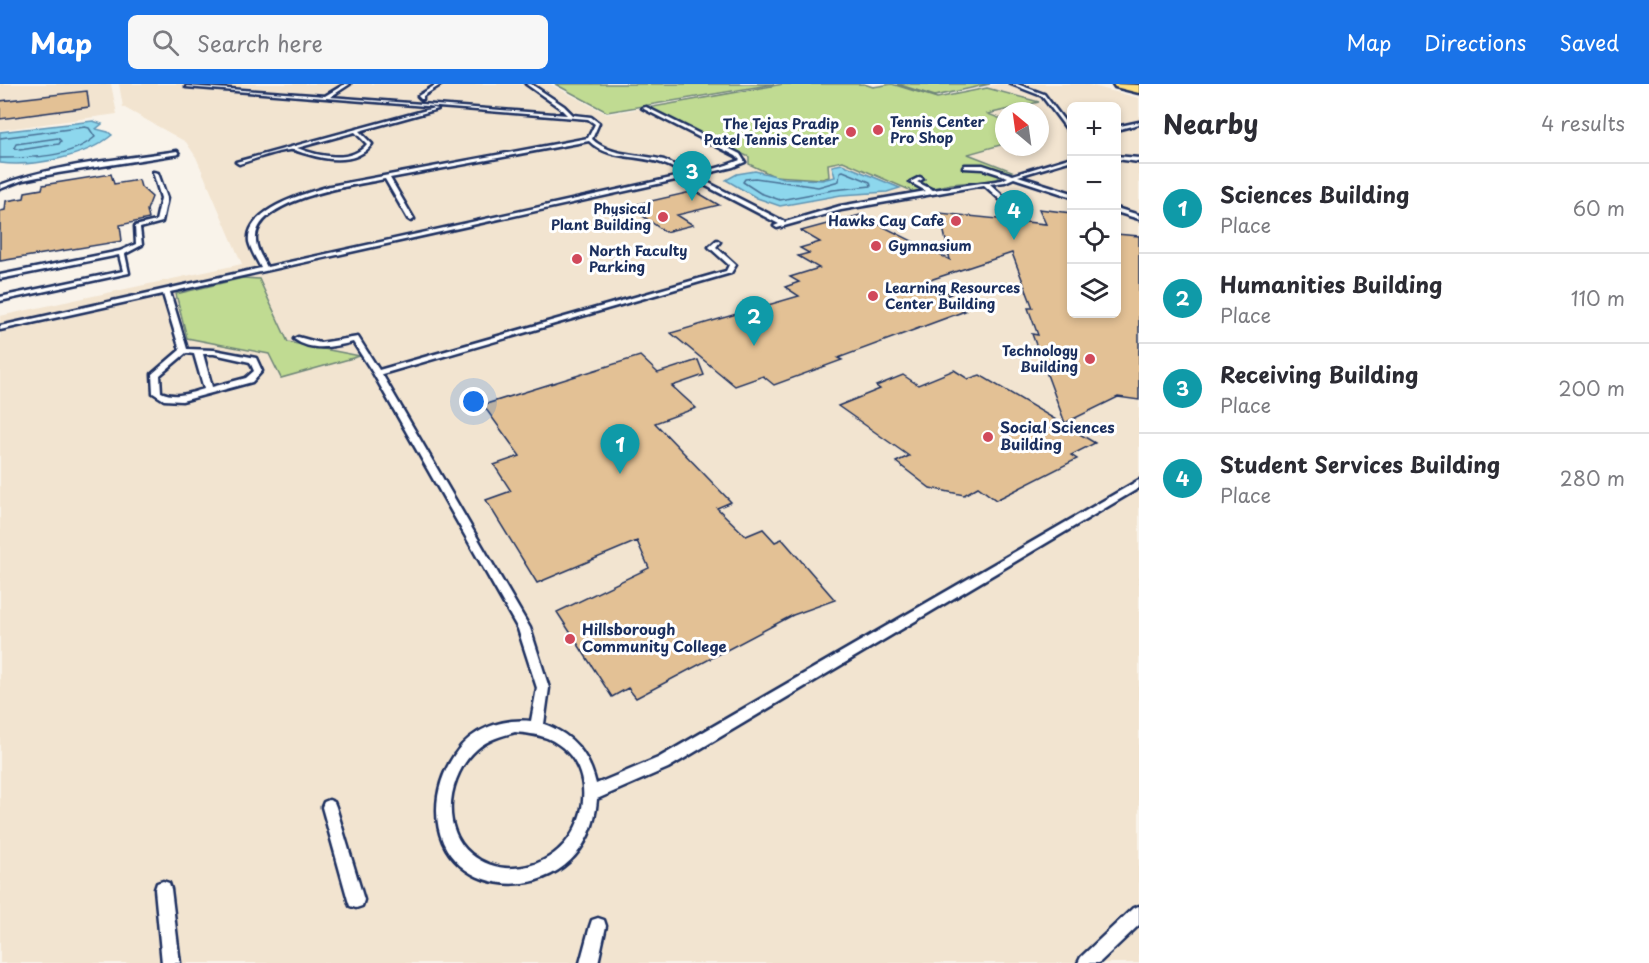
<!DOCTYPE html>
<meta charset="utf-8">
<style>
body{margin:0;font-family:"Playpen Sans",sans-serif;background:#f7f7f7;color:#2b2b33}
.controls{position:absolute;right:18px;top:18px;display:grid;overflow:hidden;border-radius:9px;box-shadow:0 3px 9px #0003}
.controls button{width:54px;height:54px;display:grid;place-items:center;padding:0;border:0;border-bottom:2px solid #e1e1e2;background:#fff;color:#2b2b33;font:30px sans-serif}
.compass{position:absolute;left:995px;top:18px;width:54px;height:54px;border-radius:50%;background:#fff;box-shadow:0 3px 9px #0003;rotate:331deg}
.you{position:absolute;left:474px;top:318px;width:21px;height:21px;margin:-15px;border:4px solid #fff;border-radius:50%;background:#1a73e8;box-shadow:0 0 0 9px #1a73e833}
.badge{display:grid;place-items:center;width:39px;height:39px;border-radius:50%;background:#1a73e8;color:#fff;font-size:20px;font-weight:700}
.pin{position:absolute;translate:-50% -50px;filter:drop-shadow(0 2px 3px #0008)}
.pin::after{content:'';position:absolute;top:32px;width:21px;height:18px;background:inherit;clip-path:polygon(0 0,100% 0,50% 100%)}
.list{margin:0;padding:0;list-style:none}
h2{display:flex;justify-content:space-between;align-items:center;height:78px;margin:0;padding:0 24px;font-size:26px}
h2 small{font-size:20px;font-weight:400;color:#7c7c81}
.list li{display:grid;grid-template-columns:39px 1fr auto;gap:18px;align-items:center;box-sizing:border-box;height:90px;padding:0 24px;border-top:2px solid #e1e1e2}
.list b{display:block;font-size:22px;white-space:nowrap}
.list p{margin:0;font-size:20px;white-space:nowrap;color:#7c7c81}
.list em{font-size:20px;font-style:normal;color:#7c7c81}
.icon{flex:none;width:33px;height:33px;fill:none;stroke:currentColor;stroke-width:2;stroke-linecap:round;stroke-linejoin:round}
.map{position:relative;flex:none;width:1139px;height:879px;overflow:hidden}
header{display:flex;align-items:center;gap:36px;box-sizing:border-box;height:84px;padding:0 30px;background:#1a73e8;color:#fff}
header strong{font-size:28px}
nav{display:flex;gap:33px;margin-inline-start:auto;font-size:21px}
.search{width:420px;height:54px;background:#f7f7f7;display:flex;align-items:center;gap:15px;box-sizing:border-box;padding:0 21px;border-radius:9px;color:#7c7c81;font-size:22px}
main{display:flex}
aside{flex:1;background:#fff}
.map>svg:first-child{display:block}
.built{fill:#f2e4d0;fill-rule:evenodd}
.green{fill:#c0db92;stroke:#6e8578;stroke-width:1.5}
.water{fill:#8dd7ed;stroke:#5f94b4;stroke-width:1.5}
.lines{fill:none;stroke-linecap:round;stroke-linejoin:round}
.shore{stroke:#497297;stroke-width:1.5}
.building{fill:#e3c195;stroke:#1b2f5e;stroke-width:1.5}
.service-casing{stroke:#1b2f5e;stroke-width:5}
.primary-casing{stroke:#1b2f5e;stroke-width:5}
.service{fill:#fff;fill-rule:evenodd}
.primary{fill:#fedf80;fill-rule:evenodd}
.poi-dot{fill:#d1495b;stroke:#fff;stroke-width:2}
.labels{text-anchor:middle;stroke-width:6;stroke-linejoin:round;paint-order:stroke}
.far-poi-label{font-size:14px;font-weight:bold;fill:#1b2f5e;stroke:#fff;text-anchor:start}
.poi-label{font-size:15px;font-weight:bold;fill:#1b2f5e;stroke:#fff;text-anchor:start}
</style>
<header>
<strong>Map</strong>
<div class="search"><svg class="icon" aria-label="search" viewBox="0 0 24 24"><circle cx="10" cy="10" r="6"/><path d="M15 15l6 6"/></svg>Search here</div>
<nav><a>Map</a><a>Directions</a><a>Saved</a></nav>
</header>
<main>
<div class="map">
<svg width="1139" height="879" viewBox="0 0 1139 879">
<rect width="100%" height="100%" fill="#f9f3ea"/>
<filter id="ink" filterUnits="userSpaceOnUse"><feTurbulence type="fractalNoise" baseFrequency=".0167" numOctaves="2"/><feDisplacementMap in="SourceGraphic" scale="12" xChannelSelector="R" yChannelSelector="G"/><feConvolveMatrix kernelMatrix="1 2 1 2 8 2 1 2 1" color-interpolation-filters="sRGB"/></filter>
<g filter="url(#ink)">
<!-- built -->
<path class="built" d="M0,0H111L117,30L0,46Z
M119,0H550L607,30L783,0H864L872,3L893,0L937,14L999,0H1085L1139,14V879H0V232L242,180L196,73L186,58L123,23ZM1072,22H1116V230H1072ZM1004,27H1040V63H1004Z"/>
<!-- green -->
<path class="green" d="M555,0H774L607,28Z
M783,0H864L873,3L892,0L937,14L987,4L1039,18L988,30L1004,36V60L968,70L1012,87L995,96L951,100L914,108L843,77L828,80L829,93L822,95L774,92L749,80V73L647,24Z
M897,0H990L935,12Z
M243,194L259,195L288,258L360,272L281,294L269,270L187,254L176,210Z"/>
<!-- water -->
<path class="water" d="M93,37L102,40L96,45L108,48L112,51C86,73 33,83 0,79V48Z
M842,80L900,104L887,108L841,111L780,122L757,114L726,96L737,90L755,87L784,94L822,96L835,93L832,82Z"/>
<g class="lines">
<!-- shore -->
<path class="shore" d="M0,54L85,43L89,44L95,53C70,74 31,74 0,74
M58,54L61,57L59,60L20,66L14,64L16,60Z
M843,87L870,98L871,102L833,106L780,116L760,109L743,98L745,95L755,94L818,103L839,97L840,88Z"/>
</g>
<!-- building -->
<path class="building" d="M87,7L89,23L0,35V17Z
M111,90L114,100L139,96L141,103L152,113L147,126L149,135L120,141L122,157L0,177V127L5,126L6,117L24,114L25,108L42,105L43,101Z
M695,107L719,121L677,131L693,141L665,148L629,122Z
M1039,125L1071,129V230H1116V150L1139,152V316L1118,313L1065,339L1032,250L1038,251L1028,224H1033L1012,169L927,197L951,210L941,214L965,227L838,274L842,276L774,301L763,292L735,302L671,249L799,212L785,203L799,198L790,193L819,184L798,172L809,169L800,164L820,158L801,147L860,131L950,176L940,129L1046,140Z
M640,272L658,289L698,276L704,291L672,302L696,324L655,339L731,418L717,424L746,452L763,445L775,458L782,455L835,516L793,531L636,614L628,604L612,613L557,528L649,484L637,457L537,499L486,416L511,407L494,381L520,372L483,321Z
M954,286L968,295L980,291L1095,359L1071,371L1077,375L996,416L978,403L964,411L930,404L896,378L909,372L838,322L880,305L876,302L903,291L918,301Z"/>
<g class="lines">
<!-- service casing -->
<g class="service-casing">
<path id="service" d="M345,0H350L330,13L567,31L560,24L526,0H531L564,22L573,31L591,33L599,39L592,55C611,73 641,70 664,76C673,79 681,87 690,89C698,91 731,80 740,76L736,72L642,24L646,23L740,70L745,78L733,83L695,92L785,138L840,122L926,107L910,98L920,93L923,95L917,98L933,106L1002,96L1008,93L983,85L963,84L965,81H983L1013,91L1072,73V76L1018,92L1072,109V113L1014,94L1005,98L990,100L1011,119L1016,130L1013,132L1010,130L1006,121L984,101L841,126L777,144L774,142L779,140L689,93L170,208L187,265L214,266L256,274L262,287L252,298L182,317L164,316L153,309L152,290L180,266L163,210L0,246V242L261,184C257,176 251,167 249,158C245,125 307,109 330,102L588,54L595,40L588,35L186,3L188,2L325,12ZM589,57C609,77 640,70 664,80C671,82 678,87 685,91L267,183C262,174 255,163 256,153C259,114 354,101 385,95L408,135L411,137L414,135L390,94ZM186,269L194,270L204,305C190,309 176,315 161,308L160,291ZM203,270H214L250,278L254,287L246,294L212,303Z
M437,0H442L423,12V15H421L418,12Z
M1011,0H1017L1044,10L1072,47V52L1042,12Z
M434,24L438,25L359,47L372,60C357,80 330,77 307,70C301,69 295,65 289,66C273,68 255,75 239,80L236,78ZM355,48L367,60C351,80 318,72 297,64Z
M1139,38V40L1116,46V43Z
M177,67L179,70L58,89L23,96L0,105V101C56,80 118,76 177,67Z
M1116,72L1139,74V78L1116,75Z
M153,88L158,89L167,114L162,138L140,144L142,161L125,170L129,189L0,217V213L123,187L119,171L0,195V191L120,167L136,160L135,142L156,137L161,114Z
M1116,124L1139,131V135L1116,128Z
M717,156L720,158L716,163L736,181L731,189L382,290L530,544L549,604L544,640C574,651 589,671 596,700L658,674L1139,396V404L668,684L597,715C589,828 436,824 437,726C437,706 444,686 455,670C471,645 503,634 531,637L537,604L518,545L373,289L353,258C333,263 312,268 294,255L298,253L320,259L358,253L379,286L726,187L729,181L709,163ZM515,648C525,649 537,650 547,654C610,681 586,781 514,784C499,785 483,780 471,770C439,744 448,690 477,665C488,655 502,652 515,648Z
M329,716L334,718L336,723L364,816L362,822L356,824L350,822L348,816L322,723L324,718Z
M163,797L169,799L171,805L180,879H162L155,805L157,799Z
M1139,822V841L1099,879H1078L1081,873L1133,824Z
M598,834L604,836L606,842L598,879H580L590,842L592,836Z"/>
</g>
<!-- primary casing -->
<g class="primary-casing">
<path id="primary" d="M1113,0L1139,1V9L1115,3Z"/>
</g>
<!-- service -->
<use href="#service" class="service"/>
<!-- primary -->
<use href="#primary" class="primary"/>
</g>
</g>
<!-- markers -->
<g class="poi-dot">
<circle cx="878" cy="46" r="6"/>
<circle cx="851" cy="48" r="6"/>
<circle cx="663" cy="133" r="6"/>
<circle cx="956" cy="137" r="6"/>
<circle cx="876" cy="162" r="6"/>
<circle cx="577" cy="175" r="6"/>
<circle cx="873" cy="212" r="6"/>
<circle cx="1090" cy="275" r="6"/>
<circle cx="988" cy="353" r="6"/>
<circle cx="570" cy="555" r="6"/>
</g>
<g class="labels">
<!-- far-poi labels -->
<g class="far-poi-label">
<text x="890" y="43">Tennis Center<tspan x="890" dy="16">Pro Shop</tspan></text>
<text x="839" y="45" text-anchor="end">The Tejas Pradip<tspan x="839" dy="16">Patel Tennis Center</tspan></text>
<text x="651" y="130" text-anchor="end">Physical<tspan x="651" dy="16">Plant Building</tspan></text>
<text x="944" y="142" text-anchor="end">Hawks Cay Cafe</text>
<text x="888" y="167">Gymnasium</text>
<text x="589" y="172">North Faculty<tspan x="589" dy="16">Parking</tspan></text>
<text x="885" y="209">Learning Resources<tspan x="885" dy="16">Center Building</tspan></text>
<text x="1078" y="272" text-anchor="end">Technology<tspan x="1078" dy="16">Building</tspan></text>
</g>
<!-- poi labels -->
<g class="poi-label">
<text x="1000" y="349">Social Sciences<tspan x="1000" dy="17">Building</tspan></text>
<text x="582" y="551">Hillsborough<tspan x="582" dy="17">Community College</tspan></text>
</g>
</g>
</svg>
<div class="controls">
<button>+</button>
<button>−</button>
<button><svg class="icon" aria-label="locate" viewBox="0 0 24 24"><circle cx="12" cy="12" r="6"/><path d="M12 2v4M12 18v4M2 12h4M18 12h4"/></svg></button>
<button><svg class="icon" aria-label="layers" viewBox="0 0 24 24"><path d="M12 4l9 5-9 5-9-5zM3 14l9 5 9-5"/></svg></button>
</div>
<svg class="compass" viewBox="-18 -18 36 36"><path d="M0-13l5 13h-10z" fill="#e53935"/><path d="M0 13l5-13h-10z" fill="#7c7c81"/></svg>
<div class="you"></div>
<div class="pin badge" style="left:620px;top:390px;background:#0f9aa8">1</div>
<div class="pin badge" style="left:754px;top:262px;background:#0f9aa8">2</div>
<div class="pin badge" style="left:692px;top:117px;background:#0f9aa8">3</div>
<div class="pin badge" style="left:1014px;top:156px;background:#0f9aa8">4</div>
</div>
<aside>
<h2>Nearby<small>4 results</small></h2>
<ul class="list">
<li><span class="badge" style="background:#0f9aa8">1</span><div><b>Sciences Building</b><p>Place</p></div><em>60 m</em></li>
<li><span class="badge" style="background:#0f9aa8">2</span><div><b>Humanities Building</b><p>Place</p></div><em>110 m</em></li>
<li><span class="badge" style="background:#0f9aa8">3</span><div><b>Receiving Building</b><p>Place</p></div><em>200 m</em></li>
<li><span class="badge" style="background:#0f9aa8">4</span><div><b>Student Services Building</b><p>Place</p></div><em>280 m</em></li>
</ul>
</aside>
</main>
